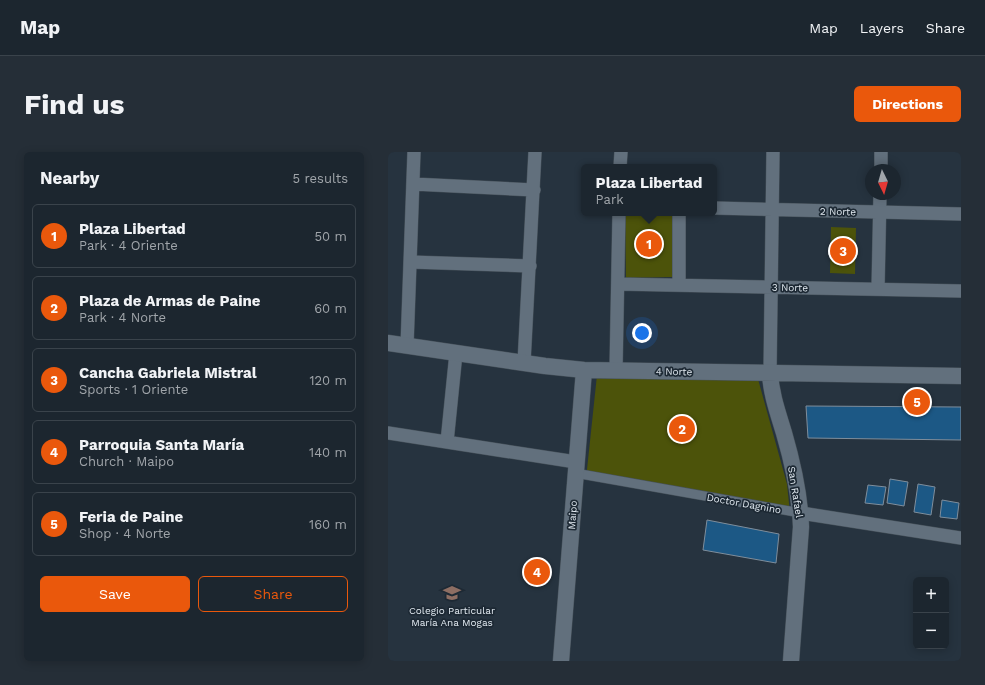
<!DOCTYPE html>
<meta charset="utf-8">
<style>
body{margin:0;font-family:"Work Sans",sans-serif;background:#252e37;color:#f1f3f6}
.controls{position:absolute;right:12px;bottom:12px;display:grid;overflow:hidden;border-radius:6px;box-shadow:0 2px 10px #0003}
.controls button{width:36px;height:36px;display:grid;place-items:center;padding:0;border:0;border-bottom:1px solid #3a434b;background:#1c262f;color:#f1f3f6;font:20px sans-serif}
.compass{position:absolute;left:477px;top:12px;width:36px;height:36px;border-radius:50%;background:#1c262f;box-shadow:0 2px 10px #0003;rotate:175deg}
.you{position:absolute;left:254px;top:181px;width:14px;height:14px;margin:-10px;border:3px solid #fff;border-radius:50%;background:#1a73e8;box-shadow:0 0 0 6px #1a73e833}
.badge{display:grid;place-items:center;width:26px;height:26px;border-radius:50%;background:#ea580c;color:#fff;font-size:13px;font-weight:700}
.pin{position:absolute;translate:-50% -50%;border:2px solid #fff;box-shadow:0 1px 4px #0006}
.popup{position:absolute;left:193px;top:12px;width:136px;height:52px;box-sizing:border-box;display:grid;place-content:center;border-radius:6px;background:#1c262f;filter:drop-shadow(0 1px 3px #0005);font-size:13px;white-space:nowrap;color:#a0a5aa}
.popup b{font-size:15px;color:#f1f3f6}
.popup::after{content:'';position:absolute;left:50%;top:100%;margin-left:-8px;border:8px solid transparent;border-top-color:#1c262f}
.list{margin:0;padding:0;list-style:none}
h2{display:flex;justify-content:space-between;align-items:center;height:52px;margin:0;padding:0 16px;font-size:17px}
h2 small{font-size:13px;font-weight:400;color:#a0a5aa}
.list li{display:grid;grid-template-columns:26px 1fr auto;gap:12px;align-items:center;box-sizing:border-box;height:64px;margin:0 8px 8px;padding:0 8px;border:1px solid #3a434b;border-radius:6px}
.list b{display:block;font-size:15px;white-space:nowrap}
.list p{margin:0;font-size:13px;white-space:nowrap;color:#a0a5aa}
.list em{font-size:13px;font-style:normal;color:#a0a5aa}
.actions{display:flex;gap:8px;padding:12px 16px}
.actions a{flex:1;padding:9px 0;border:1px solid #ea580c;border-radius:6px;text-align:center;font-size:14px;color:#ea580c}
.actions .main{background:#ea580c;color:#fff}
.map{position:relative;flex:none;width:573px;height:509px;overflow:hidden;border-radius:6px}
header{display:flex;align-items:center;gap:24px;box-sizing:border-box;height:56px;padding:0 20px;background:#1c262f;border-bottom:1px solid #3a434b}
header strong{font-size:19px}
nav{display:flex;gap:22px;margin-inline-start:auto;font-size:14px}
.intro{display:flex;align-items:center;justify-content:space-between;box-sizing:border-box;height:96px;padding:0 24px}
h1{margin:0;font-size:28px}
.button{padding:10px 18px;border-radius:6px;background:#ea580c;color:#fff;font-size:14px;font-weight:700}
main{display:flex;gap:24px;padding:0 24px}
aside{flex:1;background:#1c262f;border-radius:6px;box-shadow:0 2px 10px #0003}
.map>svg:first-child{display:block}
.green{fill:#4c530a}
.building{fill:#1c5885;stroke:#7f8e9c}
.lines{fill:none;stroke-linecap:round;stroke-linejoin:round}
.pedestrian-casing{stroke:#46515a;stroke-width:10}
.minor-casing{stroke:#46515a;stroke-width:14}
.tertiary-casing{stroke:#46515a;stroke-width:17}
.pedestrian{stroke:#62707d;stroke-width:9}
.minor{stroke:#62707d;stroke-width:13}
.tertiary{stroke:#62707d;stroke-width:16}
.labels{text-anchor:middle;stroke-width:3.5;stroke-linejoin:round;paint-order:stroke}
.street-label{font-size:10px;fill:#e3ebf2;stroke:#1d2934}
.poi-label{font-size:10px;fill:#e3ebf2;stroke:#1d2934}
</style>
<header>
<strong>Map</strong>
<nav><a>Map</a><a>Layers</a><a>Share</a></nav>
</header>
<div class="intro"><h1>Find us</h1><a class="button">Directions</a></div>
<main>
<aside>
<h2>Nearby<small>5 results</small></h2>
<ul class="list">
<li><span class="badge">1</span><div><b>Plaza Libertad</b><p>Park · 4 Oriente</p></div><em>50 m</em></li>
<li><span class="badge">2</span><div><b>Plaza de Armas de Paine</b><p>Park · 4 Norte</p></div><em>60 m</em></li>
<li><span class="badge">3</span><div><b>Cancha Gabriela Mistral</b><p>Sports · 1 Oriente</p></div><em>120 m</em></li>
<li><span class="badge">4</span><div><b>Parroquia Santa María</b><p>Church · Maipo</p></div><em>140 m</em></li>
<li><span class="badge">5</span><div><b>Feria de Paine</b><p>Shop · 4 Norte</p></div><em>160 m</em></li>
</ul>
<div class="actions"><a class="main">Save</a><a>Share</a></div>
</aside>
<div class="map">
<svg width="573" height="509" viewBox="0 0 573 509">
<rect width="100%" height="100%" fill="#26333f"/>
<!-- green -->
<path class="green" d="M237,61H284V125L238,126Z
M443,75L468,76L467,122L442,121Z
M209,223L370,227L399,332L402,361L198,327Z"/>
<!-- building -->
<path class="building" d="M418,254L573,255V288L420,286Z
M502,327L520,330L516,354L499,351Z
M530,332L547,335L543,363L526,360Z
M480,333L498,335L495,353L477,351Z
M554,348L571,351L569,367L552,365Z
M319,368L391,382L388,411L315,398Z"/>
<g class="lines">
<!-- pedestrian casing -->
<g class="pedestrian-casing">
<path id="pedestrian" d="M187,321L413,361"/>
</g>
<!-- minor casing -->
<g class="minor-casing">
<path id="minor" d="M232,15L233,0
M493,18V0
M25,32L146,38
M326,56L573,62
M22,110L142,114
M230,132L573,139
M291,133V61
M490,137L492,42
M19,194L26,0
M136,211L147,0
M228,218L231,61
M382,221L385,0
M0,281L188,310
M59,290L68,201
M413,361L573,386"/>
</g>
<!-- tertiary casing -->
<g class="tertiary-casing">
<path id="tertiary" d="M0,191L157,214L196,218L573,224
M382,221C383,242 390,261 396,281C405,312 412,343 413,375L403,509
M173,509L196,218"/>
</g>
<!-- pedestrian -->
<use href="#pedestrian" class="pedestrian"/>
<!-- minor -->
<use href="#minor" class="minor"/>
<!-- tertiary -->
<use href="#tertiary" class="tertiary"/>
</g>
<!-- icons -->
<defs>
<g id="school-bare" transform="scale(1.38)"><path d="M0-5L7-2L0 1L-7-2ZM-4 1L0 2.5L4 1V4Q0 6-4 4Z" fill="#8d6e63" stroke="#1d2934" stroke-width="2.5" paint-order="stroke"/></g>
</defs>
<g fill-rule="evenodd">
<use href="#school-bare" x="64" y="441"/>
</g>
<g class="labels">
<!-- street labels -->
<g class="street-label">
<text transform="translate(450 59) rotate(1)" y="4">2 Norte</text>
<text transform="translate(402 135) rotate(1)" y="4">3 Norte</text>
<text transform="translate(286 219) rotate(1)" y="4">4 Norte</text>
<text transform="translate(408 340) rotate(81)" y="4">San Rafael</text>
<text transform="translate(356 351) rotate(10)" y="4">Doctor Dagnino</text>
<text transform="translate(184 363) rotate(-86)" y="4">Maipo</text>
</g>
<!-- poi labels -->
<g class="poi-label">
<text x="64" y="462">Colegio Particular<tspan x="64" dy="12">María Ana Mogas</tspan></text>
</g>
</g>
</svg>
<div class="controls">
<button>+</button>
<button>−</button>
</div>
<svg class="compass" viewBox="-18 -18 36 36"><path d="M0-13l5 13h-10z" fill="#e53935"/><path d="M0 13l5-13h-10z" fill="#a0a5aa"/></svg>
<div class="you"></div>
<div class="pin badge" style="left:261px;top:92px">1</div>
<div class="popup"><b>Plaza Libertad</b>Park</div>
<div class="pin badge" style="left:294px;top:277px">2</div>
<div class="pin badge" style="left:455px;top:99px">3</div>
<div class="pin badge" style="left:149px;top:420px">4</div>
<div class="pin badge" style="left:529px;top:250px">5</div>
</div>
</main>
